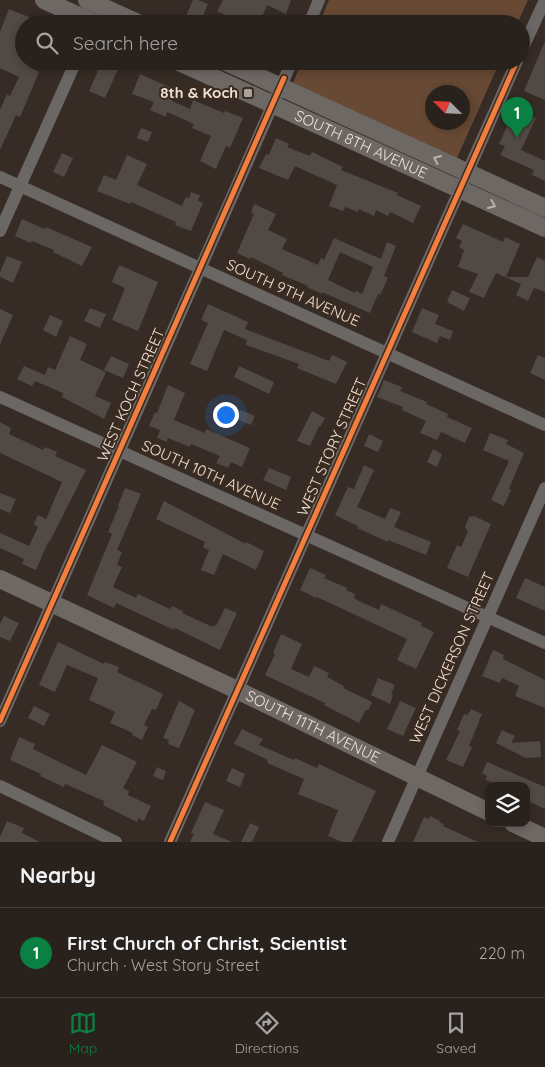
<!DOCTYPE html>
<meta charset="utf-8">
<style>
body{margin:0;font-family:Quicksand,sans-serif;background:#302925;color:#f1f3f6}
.controls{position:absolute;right:15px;bottom:15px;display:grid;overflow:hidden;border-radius:10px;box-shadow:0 2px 8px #0003}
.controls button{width:45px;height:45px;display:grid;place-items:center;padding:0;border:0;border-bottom:1px solid #443e3b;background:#28211c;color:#f1f3f6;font:25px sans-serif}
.compass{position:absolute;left:425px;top:85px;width:45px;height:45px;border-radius:50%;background:#28211c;box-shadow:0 2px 8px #0003;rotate:294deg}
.you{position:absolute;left:225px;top:414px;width:18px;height:18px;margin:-12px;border:4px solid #fff;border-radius:50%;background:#1a73e8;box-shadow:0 0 0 8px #1a73e833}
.badge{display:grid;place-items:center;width:32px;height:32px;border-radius:50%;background:#0b8043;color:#fff;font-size:16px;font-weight:700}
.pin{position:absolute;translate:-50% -41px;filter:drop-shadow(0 1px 2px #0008)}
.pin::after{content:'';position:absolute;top:26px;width:18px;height:15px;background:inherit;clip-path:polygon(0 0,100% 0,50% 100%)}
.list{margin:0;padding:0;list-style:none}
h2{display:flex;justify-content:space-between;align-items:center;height:65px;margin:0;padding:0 20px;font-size:21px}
h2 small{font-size:16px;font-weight:400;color:#a5a3a3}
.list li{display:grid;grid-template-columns:32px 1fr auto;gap:15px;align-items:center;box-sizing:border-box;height:90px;padding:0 20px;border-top:1px solid #443e3b}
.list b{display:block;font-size:19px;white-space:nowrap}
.list p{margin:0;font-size:16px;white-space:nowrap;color:#a5a3a3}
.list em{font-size:16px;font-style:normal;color:#a5a3a3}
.icon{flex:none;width:28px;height:28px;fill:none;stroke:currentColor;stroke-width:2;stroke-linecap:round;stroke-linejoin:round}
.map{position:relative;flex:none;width:545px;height:842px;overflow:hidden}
.search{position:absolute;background:#28211c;box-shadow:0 2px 8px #0003;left:15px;right:15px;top:15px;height:55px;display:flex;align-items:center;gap:12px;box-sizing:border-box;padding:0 18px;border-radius:28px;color:#a5a3a3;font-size:19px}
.sheet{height:155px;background:#28211c}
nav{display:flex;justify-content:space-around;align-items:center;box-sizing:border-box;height:70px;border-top:1px solid #443e3b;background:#28211c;font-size:14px;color:#a5a3a3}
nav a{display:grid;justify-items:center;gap:2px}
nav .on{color:#0b8043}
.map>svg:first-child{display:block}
.green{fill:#674934;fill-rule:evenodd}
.building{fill:#514943;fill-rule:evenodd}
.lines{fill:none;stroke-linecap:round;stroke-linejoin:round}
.street{stroke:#6b6764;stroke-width:12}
.secondary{stroke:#6e6865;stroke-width:18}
.cycleway-casing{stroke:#3c2b1f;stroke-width:8}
.cycleway{stroke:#f27e40;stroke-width:5}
.oneway{stroke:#bab1ab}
.poi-dot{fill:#ada29b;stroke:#3c2b1f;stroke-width:2}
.labels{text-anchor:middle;stroke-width:4;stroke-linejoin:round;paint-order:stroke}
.poi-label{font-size:15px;font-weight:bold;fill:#ede1da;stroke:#3c2b1f;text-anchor:end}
.street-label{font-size:15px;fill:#ede1da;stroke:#3c2b1f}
</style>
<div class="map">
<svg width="545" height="842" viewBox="0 0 545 842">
<rect width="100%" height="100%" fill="#362c25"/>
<!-- green -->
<path class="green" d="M329,0H528L517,24H319Z
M302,61H500L457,158L293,83ZM432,92H462V122H432Z"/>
<!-- building -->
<path class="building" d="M193,0H198L208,4L200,22L186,16Z
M223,0H291L286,14L267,5L259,24H244L217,11Z
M9,9L29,17L26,24H24V30L16,48L24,52V61H31L29,67L39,72L20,117L16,115L0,150V110L7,94L10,96L19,77L0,68V32Z
M545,41V100L524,91Z
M97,61H113L120,65L105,98L89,91L98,71L94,69Z
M140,74L176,90L172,101L190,109L193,100L224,113L225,111L243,118L230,148L226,146L216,169L200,161L211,136L192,128L194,124L167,112L166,117L150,110L154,102L132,94Z
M515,109L536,118L521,150L545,161V181L532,175L534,170L500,155L505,146L499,144Z
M141,128L152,132L148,142L137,138Z
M276,138L289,144L287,147L310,156L312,152L343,167L341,170L398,193L397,195L421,206L413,223L390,212L388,216L376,210L374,216L359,209L358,212L345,207L343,211L329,206L337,185L295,166L288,180L259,168L266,154L269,155Z
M62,153L73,158L64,177L53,172Z
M127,155L147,164L137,185L182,206L186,197L189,198L191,192L200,195L198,201L203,203L191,231L175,225L176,222L131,202L130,204L97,191L104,175L116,180Z
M254,204L276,214L268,230L287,239L282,249L318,265L321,258L324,260L334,238L381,259L387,242L396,246L384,276L388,278L380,295L378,294L370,313L322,292V294L307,287L308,286L282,275L283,273L251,257L250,259L237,253L254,214L251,213ZM340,252L373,267L362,294L356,291L355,293L328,280Z
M22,219L45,229L46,227L92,247L82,266L53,252L54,250L32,241L31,243L15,236Z
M463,224L503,242L505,237L520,244L506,277H528L537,257L545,261V292L534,288L528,301L516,295L521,284L496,273L484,298L469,292L478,274L458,267L464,250L459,247L462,241L456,238Z
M7,256L22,262L13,283L0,277V272Z
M119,265L158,282L138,331L112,320L125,288L112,282Z
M452,290L470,298L464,311L447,302Z
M208,304L248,322L245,329L329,361L332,355L347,362L336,384L297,368L299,364L246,345L247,340L224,330L207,371L190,364L208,323L201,320Z
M90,308L106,314L100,328L84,321Z
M422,308L439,315L435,324L453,331L450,340L440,336L437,343L412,332Z
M0,309L13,315L0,345Z
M50,315L63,321L56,337L43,330Z
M70,336L87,344L80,360L106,372L95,396L111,403L104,419L62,397L63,393L35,381L32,386L17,379L24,366L45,375L48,367L55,370Z
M538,355L545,358V380L530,373Z
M111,356L129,364L123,378L104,370Z
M239,366L274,382L269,394L234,377Z
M384,380L402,387L400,391L427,402L426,404L448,414L447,417L472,428L465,443L441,432L437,440L420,433L426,421L402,410L403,407L377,397Z
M168,385L185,393L174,420L205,433L206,429L250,448L242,467L231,462L228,468L216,463L220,456L191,444L190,447L168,438L167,442L157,438L160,430L149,426L155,412L157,413Z
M240,410L255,416L251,425L236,419Z
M312,411L325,418L320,427L319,426L310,446L297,441Z
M0,422L11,428L9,434L43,450L45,447L57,452L55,456L86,470L49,543L48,542L36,570L22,564L24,559L0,548V533L29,546L38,527L34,524L38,515L46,519L62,482L0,453Z
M490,433L508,440L506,444L524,453L509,489L511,490L504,506L491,500L509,461L483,450Z
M369,434L383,441L378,452L364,446Z
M433,449L442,454L437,467L427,462Z
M364,465L374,470L357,507L385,519L390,508L401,512L394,527L431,542L426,555L388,540V542L357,528L358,526L335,515L348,487L354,489Z
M269,468L291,477L286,490L263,480Z
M125,488L141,494L117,550L122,552L117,565L122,567L113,587L136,598L138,594L170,609L172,606L183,611L182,613L213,627L214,625L216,626L225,608L237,613L220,650L175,628L174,630L116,603L114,608L87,595L112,534L108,532L119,506L118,505Z
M0,493L16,499L10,513L0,509Z
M164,501L246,544V542L264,551L256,570L223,554L214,575L201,570L209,550L203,547L205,542L156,519Z
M474,516L491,524L468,577L447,568L457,545L461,547L468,531L465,527L469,517Z
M310,568L326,575L324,578L347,588L346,590L355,594L354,598L359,601L379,610L381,604L422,623L421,626L434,632L416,669L397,660L407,639L317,597L316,598L300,590Z
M525,578L545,587V611L516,598Z
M4,616L19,623L10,641L0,637V624Z
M281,634L302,644L291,669L309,677L314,666L329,673L327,677L344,686L343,688L372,702L368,711L366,709L359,723L324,705L325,703L265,675L275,654L273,653Z
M58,642L104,664L105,662L119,667L117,672L163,694L156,710L152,709L144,725L148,727L142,740L132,735L133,733L110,723L115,712L89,700L98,678L67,665L55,692L39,685Z
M493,650L504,655L503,659L545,680V708L515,696L519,686L502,678L500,683L482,676Z
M378,678L395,685L391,694L393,695L390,704L371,695Z
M179,701L195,710L179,748L168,744L169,740L163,738Z
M400,701L416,708L403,736L387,729Z
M34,706L50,714L44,726L28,718Z
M471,709L482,714L469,746L472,747L463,767L446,760L460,731L457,730L464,714L468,715Z
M242,729L263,739L259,745L294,760L295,758L317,768L319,764L376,791L352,842H342L328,836L338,810L298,794L304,779L267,763L268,760L234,744Z
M502,730L515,736L511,743L540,741L541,757L526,758L496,743Z
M19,737L35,744L33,749L86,775L102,745L137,762L123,788L129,791L128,795L151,806L144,821L138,818L137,822L103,805L104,801L65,784L64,787L40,776L41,774L10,760Z
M487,762L545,787V809L526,800V786H499L486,780L487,776L482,773Z
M157,767L166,771L163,780L153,776Z
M232,768L245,774L240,787L226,781Z
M205,802L224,810L213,834L232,842H190L194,834L191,833Z
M430,816L440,821L439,822L444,824L443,826L478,842H413L424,817L429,819Z
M7,821L24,828L22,833L40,842H0V837Z
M250,823L259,827L252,842H241Z"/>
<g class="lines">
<!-- street -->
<path class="street" d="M309,24L319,0
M521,52L545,0
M0,177L545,425
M0,231L76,61
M0,397L545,643
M0,721L292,61
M0,786L116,842
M170,842L517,61
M388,842L545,488"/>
<!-- secondary -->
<g class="secondary">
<path d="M44,0L96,24"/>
<path d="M87,0L140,24"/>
<path id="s1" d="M177,61L545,228"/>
<path d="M224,61L545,208"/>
<path id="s2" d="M0,579L237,690L489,812"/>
<path d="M513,823L545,838"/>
</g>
<!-- cycleway casing -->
<g class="cycleway-casing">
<path id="cycleway" d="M0,721L284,78
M170,842L517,61"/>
</g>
<!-- cycleway -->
<use href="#cycleway" class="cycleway"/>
</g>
<!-- one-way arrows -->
<defs><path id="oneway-chevron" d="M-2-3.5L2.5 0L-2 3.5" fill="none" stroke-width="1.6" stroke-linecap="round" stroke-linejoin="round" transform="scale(1.25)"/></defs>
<g class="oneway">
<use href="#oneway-chevron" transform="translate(437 159) rotate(-155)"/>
<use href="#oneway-chevron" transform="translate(492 205) rotate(24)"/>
</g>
<!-- markers -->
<rect class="poi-dot" x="243" y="88" width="10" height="10" rx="2.5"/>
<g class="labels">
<!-- poi labels -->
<g class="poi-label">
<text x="238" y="98">8th &amp; Koch</text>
</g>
<!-- street labels -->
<g class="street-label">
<text dy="5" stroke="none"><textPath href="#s1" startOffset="202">SOUTH 8TH AVENUE</textPath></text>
<text transform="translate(293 293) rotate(24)" y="5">SOUTH 9TH AVENUE</text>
<text transform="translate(131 395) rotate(-66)" y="5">WEST KOCH STREET</text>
<text transform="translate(332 447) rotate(-66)" y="5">WEST STORY STREET</text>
<text transform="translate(211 475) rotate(24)" y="5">SOUTH 10TH AVENUE</text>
<text transform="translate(452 658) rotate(-66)" y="5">WEST DICKERSON STREET</text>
<text dy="5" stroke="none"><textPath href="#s2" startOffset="346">SOUTH 11TH AVENUE</textPath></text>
</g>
</g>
</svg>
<div class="controls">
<button><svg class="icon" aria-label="layers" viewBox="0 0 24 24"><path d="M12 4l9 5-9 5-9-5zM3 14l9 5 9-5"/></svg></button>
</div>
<svg class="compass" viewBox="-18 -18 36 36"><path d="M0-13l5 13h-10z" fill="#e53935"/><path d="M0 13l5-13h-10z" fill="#a5a3a3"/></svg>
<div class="you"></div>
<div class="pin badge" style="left:517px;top:138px">1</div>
<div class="search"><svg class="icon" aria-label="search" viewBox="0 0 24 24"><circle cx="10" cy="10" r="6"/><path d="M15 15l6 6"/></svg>Search here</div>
</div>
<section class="sheet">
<h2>Nearby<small></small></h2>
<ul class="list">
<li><span class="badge">1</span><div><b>First Church of Christ, Scientist</b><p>Church · West Story Street</p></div><em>220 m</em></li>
</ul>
</section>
<nav>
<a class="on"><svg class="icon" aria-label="map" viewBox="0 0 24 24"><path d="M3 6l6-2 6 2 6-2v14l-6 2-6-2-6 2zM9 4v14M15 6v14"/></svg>Map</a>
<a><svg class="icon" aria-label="directions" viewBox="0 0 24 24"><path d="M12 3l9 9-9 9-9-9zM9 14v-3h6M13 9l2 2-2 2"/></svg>Directions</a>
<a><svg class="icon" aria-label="saved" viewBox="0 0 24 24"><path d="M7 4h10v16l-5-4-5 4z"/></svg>Saved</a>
</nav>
